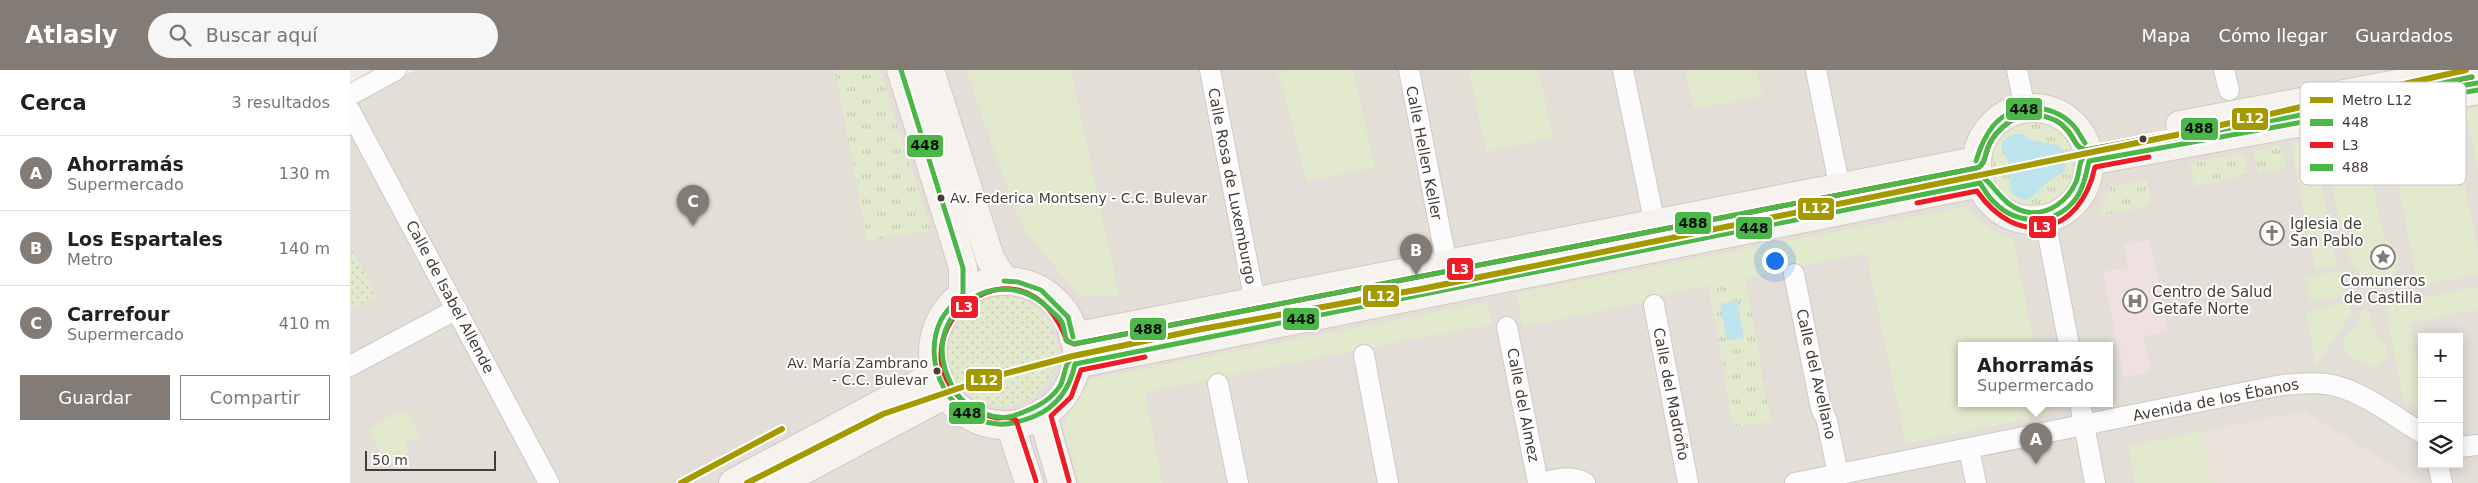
<!DOCTYPE html>
<html lang="es">
<meta charset="utf-8">
<style>
body{margin:0;font-family:"DejaVu Sans",sans-serif;background:#f6f6f6;color:#202124}
.controls{position:absolute;right:15px;bottom:15px;display:grid;overflow:hidden;border-radius:0px;box-shadow:0 2px 12px #0003}
.controls button{width:45px;height:45px;display:grid;place-items:center;padding:0;border:0;border-bottom:1px solid #e0e0e0;background:#fff;color:#202124;font:25px sans-serif}
.scale{position:absolute;left:15px;bottom:12px;width:131px;box-sizing:border-box;padding-left:5px;border:2px solid #463d37;border-top:0;font-size:14px;line-height:18px;white-space:nowrap;color:#463d37;-webkit-text-stroke:4px #fff;paint-order:stroke}
.you{position:absolute;left:1424px;top:190px;width:18px;height:18px;margin:-12px;border:4px solid #fff;border-radius:50%;background:#1a73e8;box-shadow:0 0 0 8px #1a73e833}
.badge{display:grid;place-items:center;width:32px;height:32px;border-radius:50%;background:#827b76;color:#fff;font-size:16px;font-weight:700}
.pin{position:absolute;translate:-50% -41px;filter:drop-shadow(0 1px 2px #0008)}
.pin::after{content:'';position:absolute;top:26px;width:18px;height:15px;background:inherit;clip-path:polygon(0 0,100% 0,50% 100%)}
.popup{position:absolute;left:1608px;top:272px;width:155px;height:65px;box-sizing:border-box;display:grid;place-content:center;border-radius:0px;background:#fff;filter:drop-shadow(0 1px 4px #0005);font-size:16px;white-space:nowrap;color:#757577}
.popup b{font-size:19px;color:#202124}
.popup::after{content:'';position:absolute;left:50%;top:100%;margin-left:-10px;border:10px solid transparent;border-top-color:#fff}
.list{margin:0;padding:0;list-style:none}
h2{display:flex;justify-content:space-between;align-items:center;height:65px;margin:0;padding:0 20px;font-size:21px}
h2 small{font-size:16px;font-weight:400;color:#757577}
.list li{display:grid;grid-template-columns:32px 1fr auto;gap:15px;align-items:center;box-sizing:border-box;height:75px;padding:0 20px;border-top:1px solid #e0e0e0}
.list b{display:block;font-size:19px;white-space:nowrap}
.list p{margin:0;font-size:16px;white-space:nowrap;color:#757577}
.list em{font-size:16px;font-style:normal;color:#757577}
.actions{display:flex;gap:10px;padding:15px 20px}
.actions a{flex:1;padding:11px 0;border:1px solid #827b76;border-radius:0px;text-align:center;font-size:18px;color:#827b76}
.actions .main{background:#827b76;color:#fff}
.icon{flex:none;width:28px;height:28px;fill:none;stroke:currentColor;stroke-width:2;stroke-linecap:round;stroke-linejoin:round}
.map{position:relative;flex:none;width:2128px;height:413px;overflow:hidden}
header{display:flex;align-items:center;gap:30px;box-sizing:border-box;height:70px;padding:0 25px;background:#827b76;color:#fff}
header strong{font-size:24px}
nav{display:flex;gap:28px;margin-inline-start:auto;font-size:18px}
.search{width:350px;height:45px;background:#f6f6f6;display:flex;align-items:center;gap:12px;box-sizing:border-box;padding:0 18px;border-radius:28px;color:#757577;font-size:19px}
main{display:flex}
aside{flex:1;background:#fff}
.map>svg:first-child{display:block}
.residential{fill:#e4ded8;fill-rule:evenodd}
.education{fill:#ebe2da}
.medical{fill:#efe1e0}
.grass{fill:url(#grass-tufts)}
.park{fill:#e3e9cc}
.garden{fill:url(#garden-dots)}
.water{fill:#bde3ec}
.lines{fill:none;stroke-linecap:round;stroke-linejoin:round}
.street-casing{stroke:#cdc9c7;stroke-width:22}
.secondary-casing{stroke:#d1cac3;stroke-width:30}
.street{stroke:#fdfcfc;stroke-width:20}
.secondary{stroke:#f6f3ef;stroke-width:28}
.bus-1-casing{stroke:#fff;stroke-width:9}
.bus-2-casing{stroke:#fff;stroke-width:9}
.bus-3-casing{stroke:#fff;stroke-width:9}
.bus-1{stroke:#4ab747;stroke-width:5}
.bus-2{stroke:#ee1c25;stroke-width:5}
.bus-3{stroke:#4ab747;stroke-width:5}
.metro-1-casing{stroke:#fff;stroke-width:10}
.metro-1{stroke:#a49a00;stroke-width:6}
.bus-dot{fill:#463d37;stroke:#fff;stroke-width:2}
.labels{text-anchor:middle;stroke-width:4;stroke-linejoin:round;paint-order:stroke}
.bus-label{font-size:14px;fill:#463d37;stroke:#fff;text-anchor:start}
.street-label{font-size:15px;fill:#463d37;stroke:#fff}
.poi-label{font-size:15px;fill:#463d37;stroke:#fff;text-anchor:start}
.key{fill:#fff;stroke:#c8c5c3;stroke-width:1}
.key-label{font-size:14px;fill:#463d37}
.line-badge{stroke:#fff;stroke-width:2}
.badge-label{font-size:14px;text-anchor:middle;font-weight:bold;fill:#fff}
.pale-badge-label{font-size:14px;text-anchor:middle;font-weight:bold;fill:#111}
</style>
<header>
<strong>Atlasly</strong>
<div class="search"><svg class="icon" aria-label="search" viewBox="0 0 24 24"><circle cx="10" cy="10" r="6"/><path d="M15 15l6 6"/></svg>Buscar aquí</div>
<nav><a>Mapa</a><a>Cómo llegar</a><a>Guardados</a></nav>
</header>
<main>
<aside>
<h2>Cerca<small>3 resultados</small></h2>
<ul class="list">
<li><span class="badge">A</span><div><b>Ahorramás</b><p>Supermercado</p></div><em>130 m</em></li>
<li><span class="badge">B</span><div><b>Los Espartales</b><p>Metro</p></div><em>140 m</em></li>
<li><span class="badge">C</span><div><b>Carrefour</b><p>Supermercado</p></div><em>410 m</em></li>
</ul>
<div class="actions"><a class="main">Guardar</a><a>Compartir</a></div>
</aside>
<div class="map">
<svg width="2128" height="413" viewBox="0 0 2128 413">
<defs>
<pattern id="grass-tufts" width="24" height="20" patternUnits="userSpaceOnUse" patternTransform="scale(1.25)"><rect width="24" height="20" fill="#e3e9cc"/><path d="M3 7l-1-3M5 7V3M7 7l1-3M15 17l-1-3M17 17v-4M19 17l1-3" fill="none" stroke="#c4c9b0"/></pattern>
<pattern id="garden-dots" width="8" height="8" patternUnits="userSpaceOnUse" patternTransform="scale(1.25)"><rect width="8" height="8" fill="#e3e9cc"/><path d="M2 2h.1M6 6h.1" fill="none" stroke="#c4c9b0" stroke-width="1.8" stroke-linecap="round"/></pattern>
</defs>
<rect width="100%" height="100%" fill="#f0edeb"/>
<!-- residential -->
<path class="residential" d="M65,0H2128V413H0V34ZM2072,267H2109V394H2072ZM1612,275H1760V333H1612Z"/>
<!-- education -->
<path class="education" d="M1954,341L2059,406L2071,413H1861L1851,362Z"/>
<!-- medical -->
<path class="medical" d="M1800,170L1818,261L1794,266L1801,302L1773,307L1753,202L1778,197L1774,175Z"/>
<!-- grass -->
<path class="grass" d="M485,0H530L581,160L517,171Z
M1637 95a44 44 0 1 1 88 0a44 44 0 1 1-88 0Z
M1931,75L1936,98L1908,104L1904,81Z
M1894,83L1898,105L1844,116L1840,93Z
M1797,110L1801,135L1746,147L1761,117Z
M1395,207L1421,351L1383,357L1358,214Z"/>
<!-- park -->
<path class="park" d="M616,0H721L769,225H729L681,169L668,149Z
M939,0H1003L1025,97L957,112L928,3Z
M1119,0H1188L1204,68L1136,81Z
M1335,0H1406L1412,26L1344,39Z
M2128,38V103L2116,40Z
M2101,43L2105,63L1978,87L1974,66Z
M1963,68L1987,196L1965,200L1941,73Z
M2020,99L2034,169L2045,176L2049,190C2045,202 2041,211 2027,212C1993,214 1987,133 1981,107Z
M2112,100L2128,183V204L2068,216L2048,112Z
M1614,137L1646,163L1663,168L1684,275H1612V333H1695L1698,345L1556,374L1516,183L1302,227V230L1290,233L1173,257L1166,223Z
M1992,201L1996,225L1961,232L1956,208Z
M2128,217V239L2060,253L2072,316V343L2053,331L2035,235Z
M1137,232L1142,254L795,322L812,413H730L714,361L716,346L741,309Z
M1992,233L1998,234L2002,243L1966,296L1956,242Z
M2015,238C2022,244 2019,249 2023,257C2027,266 2035,272 2038,283L2029,297C2017,297 1990,287 1994,270C1995,264 2004,261 2007,255C2010,251 2010,245 2012,240Z
M55,339L71,368L62,372L60,369L55,372L60,382L38,395L18,359Z
M1851,362L1861,413H1785L1778,376Z"/>
<!-- garden -->
<path class="garden" d="M0,177L27,226L0,240Z
M597 281a55 55 0 1 1 110 0a55 55 0 1 1-110 0Z"/>
<!-- water -->
<path class="water" d="M1665,64H1673L1681,70L1708,75L1717,86L1714,102C1708,105 1702,108 1697,113C1683,124 1677,141 1659,119C1660,113 1662,105 1661,99C1658,83 1640,74 1665,64Z
M1387,231L1394,268L1377,271L1370,234Z"/>
<g class="lines">
<!-- street casing -->
<g class="street-casing">
<path id="street" d="M860,0L905,232
M1059,0L1097,195
M1273,0L1305,155
M1466,0L1490,119
M1667,0L1675,39
M1874,0L1879,20
M0,25L46,0
M0,41L199,413
M1695,149L1719,275
M1444,204L1471,338L1477,351L1488,404
M1304,235L1338,413
M1157,257L1188,413
M1014,285L1038,413
M0,296L107,239
M868,314L888,413
M1730,333L1745,413
M2109,377L2128,375
M1619,379L1626,413
M2088,394L2092,413
M1190,413C1205,410 1222,404 1235,413
M1445,413L1932,315C1950,314 1968,311 1986,316C2014,323 2047,348 2072,363"/>
</g>
<!-- secondary casing -->
<g class="secondary-casing">
<path id="secondary" d="M551,0L605,171L613,198V224
M580,0L640,188L654,211
M1627 94a56 56 0 1 1 112 0a56 56 0 1 1-112 0Z
M1830,55L2121,0
M1739,91L2128,20
M583 283a72 72 0 1 1 144 0a72 72 0 1 1-144 0Z
M723,267L1626,91
M725,294L1630,113
M692,343L712,413
M660,355L679,413
M383,413L587,304
M429,413L596,324"/>
</g>
<!-- street -->
<use href="#street" class="street"/>
<!-- secondary -->
<use href="#secondary" class="secondary"/>
<!-- bus-1 casing -->
<g class="bus-1-casing">
<path id="bus-1" d="M551,0L613,198V224
M1626,91C1630,78 1634,67 1643,56C1663,32 1700,33 1722,54C1727,59 1731,67 1735,73
M1739,91L2128,20
M1630,113C1634,119 1638,127 1644,132C1666,155 1703,156 1724,131C1733,120 1736,105 1739,91
M654,211L668,212L691,220L718,247L723,267
M613,224C605,232 596,240 591,250C570,292 599,351 648,354C661,355 673,351 685,346C708,336 720,318 725,294
M725,294L1630,113"/>
</g>
<!-- bus-2 casing -->
<g class="bus-2-casing">
<path id="bus-2" d="M1567,133L1627,121C1667,179 1730,166 1745,97L1799,87
M686,411L666,350C660,346 654,348 647,348C634,346 623,340 613,331C539,262 672,153 717,271L724,274L1627,98C1636,94 1635,83 1639,75C1643,66 1651,58 1659,52C1677,40 1705,44 1718,61C1724,68 1726,79 1736,80L2122,7
M719,411L701,346L721,327L731,300L795,287"/>
</g>
<!-- bus-3 casing -->
<g class="bus-3-casing">
<path id="bus-3" d="M2122,7L1736,80C1726,79 1724,68 1718,61C1705,44 1677,40 1659,52C1651,58 1643,66 1639,75C1635,83 1636,94 1627,98L724,274L716,270C715,264 714,258 712,252C708,246 701,241 696,236C648,193 577,239 595,299C599,311 606,326 617,334C629,342 647,351 663,346C680,340 699,333 710,316C715,308 714,291 724,287L1629,106C1641,107 1650,137 1677,142C1699,146 1718,130 1726,112C1730,103 1728,89 1737,84L2127,13"/>
</g>
<!-- bus-1 -->
<use href="#bus-1" class="bus-1"/>
<!-- bus-2 -->
<use href="#bus-2" class="bus-2"/>
<!-- bus-3 -->
<use href="#bus-3" class="bus-3"/>
<!-- metro-1 casing -->
<g class="metro-1-casing">
<path id="metro-1" d="M331,413L432,359
M397,413L533,344L642,307L723,286L852,259L1071,219L1831,64L2116,0"/>
</g>
<!-- metro-1 -->
<use href="#metro-1" class="metro-1"/>
</g>
<!-- icons -->
<defs>
<g id="church-ring" transform="scale(1.25)"><circle r="9.5" fill="#fff" stroke="#827b76" stroke-width="1.5"/><path d="M-1.2-6h2.4v3.5h3.3v2.4h-3.3V6h-2.4V-.1h-3.3v-2.4h3.3Z" fill="#827b76"/></g>
<g id="sight-ring" transform="scale(1.25)"><circle r="9.5" fill="#fff" stroke="#827b76" stroke-width="1.5"/><path d="M0-6L1.8-2.2L6-1.7L2.9 1.2L3.7 5.4L0 3.3L-3.7 5.4L-2.9 1.2L-6-1.7L-1.8-2.2Z" fill="#827b76"/></g>
<g id="hospital-ring" transform="scale(1.25)"><circle r="9.5" fill="#fff" stroke="#827b76" stroke-width="1.5"/><path d="M-5-5h3v3.5h4V-5h3V5h-3V1.5h-4V5h-3Z" fill="#827b76"/></g>
</defs>
<g fill-rule="evenodd">
<use href="#church-ring" x="1922" y="163"/>
<use href="#sight-ring" x="2033" y="187"/>
<use href="#hospital-ring" x="1785" y="231"/>
</g>
<!-- markers -->
<g class="bus-dot">
<circle cx="1793" cy="69" r="4.5"/>
<circle cx="591" cy="128" r="4.5"/>
<circle cx="587" cy="301" r="4.5"/>
</g>
<g class="labels">
<!-- bus labels -->
<g class="bus-label">
<text x="600" y="133">Av. Federica Montseny - C.C. Bulevar</text>
<text x="578" y="298" text-anchor="end">Av. María Zambrano<tspan x="578" dy="17">- C.C. Bulevar</tspan></text>
</g>
<!-- street labels -->
<g class="street-label">
<text transform="translate(1074 83) rotate(79)" y="5">Calle Hellen Keller</text>
<text transform="translate(882 116) rotate(79)" y="5">Calle Rosa de Luxemburgo</text>
<text transform="translate(100 227) rotate(62)" y="5">Calle de Isabel Allende</text>
<text transform="translate(1466 304) rotate(77)" y="5">Calle del Avellano</text>
<text transform="translate(1321 324) rotate(79)" y="5">Calle del Madroño</text>
<text transform="translate(1866 330) rotate(-11)" y="5">Avenida de los Ébanos</text>
<text transform="translate(1173 335) rotate(79)" y="5">Calle del Almez</text>
</g>
<!-- poi labels -->
<g class="poi-label">
<text x="1940" y="159">Iglesia de<tspan x="1940" dy="17">San Pablo</tspan></text>
<text x="2033" y="216" text-anchor="middle">Comuneros<tspan x="2033" dy="17">de Castilla</tspan></text>
<text x="1802" y="227">Centro de Salud<tspan x="1802" dy="17">Getafe Norte</tspan></text>
</g>
</g>
<!-- legend -->
<rect x="1950" y="12" width="166" height="103" rx="8" class="key"/>
<rect x="1960" y="27" width="23" height="6" fill="#a49a00"/>
<rect x="1960" y="49" width="23" height="7" fill="#4ab747"/>
<rect x="1960" y="72" width="23" height="6" fill="#ee1c25"/>
<rect x="1960" y="94" width="23" height="7" fill="#4ab747"/>
<g class="key-label">
<text x="1992" y="35">Metro L12</text>
<text x="1992" y="57">448</text>
<text x="1992" y="80">L3</text>
<text x="1992" y="102">488</text>
</g>
<g class="line-badge">
<rect x="1655" y="27" width="38" height="24" rx="5" fill="#4ab747"/>
<rect x="1881" y="37" width="38" height="24" rx="5" fill="#a49a00"/>
<rect x="1830" y="47" width="39" height="24" rx="5" fill="#4ab747"/>
<rect x="556" y="64" width="38" height="24" rx="5" fill="#4ab747"/>
<rect x="1447" y="127" width="38" height="24" rx="5" fill="#a49a00"/>
<rect x="1324" y="141" width="38" height="24" rx="5" fill="#4ab747"/>
<rect x="1678" y="145" width="29" height="24" rx="5" fill="#ee1c25"/>
<rect x="1385" y="146" width="38" height="24" rx="5" fill="#4ab747"/>
<rect x="1096" y="187" width="28" height="24" rx="5" fill="#ee1c25"/>
<rect x="1012" y="214" width="38" height="24" rx="5" fill="#a49a00"/>
<rect x="600" y="225" width="29" height="24" rx="5" fill="#ee1c25"/>
<rect x="932" y="237" width="38" height="24" rx="5" fill="#4ab747"/>
<rect x="779" y="247" width="38" height="24" rx="5" fill="#4ab747"/>
<rect x="615" y="298" width="38" height="24" rx="5" fill="#a49a00"/>
<rect x="598" y="331" width="38" height="24" rx="5" fill="#4ab747"/>
</g>
<g class="badge-label">
<text x="1900" y="53">L12</text>
<text x="1466" y="143">L12</text>
<text x="1692" y="162">L3</text>
<text x="1110" y="204">L3</text>
<text x="1031" y="231">L12</text>
<text x="614" y="242">L3</text>
<text x="634" y="315">L12</text>
</g>
<g class="pale-badge-label">
<text x="1674" y="44">448</text>
<text x="1849" y="63">488</text>
<text x="575" y="80">448</text>
<text x="1343" y="158">488</text>
<text x="1404" y="163">448</text>
<text x="951" y="254">448</text>
<text x="798" y="264">488</text>
<text x="617" y="348">448</text>
</g>
</svg>
<div class="controls">
<button>+</button>
<button>−</button>
<button><svg class="icon" aria-label="layers" viewBox="0 0 24 24"><path d="M12 4l9 5-9 5-9-5zM3 14l9 5 9-5"/></svg></button>
</div>
<div class="scale">50 m</div>
<div class="you"></div>
<div class="pin badge" style="left:1686px;top:394px">A</div>
<div class="popup"><b>Ahorramás</b>Supermercado</div>
<div class="pin badge" style="left:1066px;top:205px">B</div>
<div class="pin badge" style="left:343px;top:156px">C</div>
</div>
</main>
